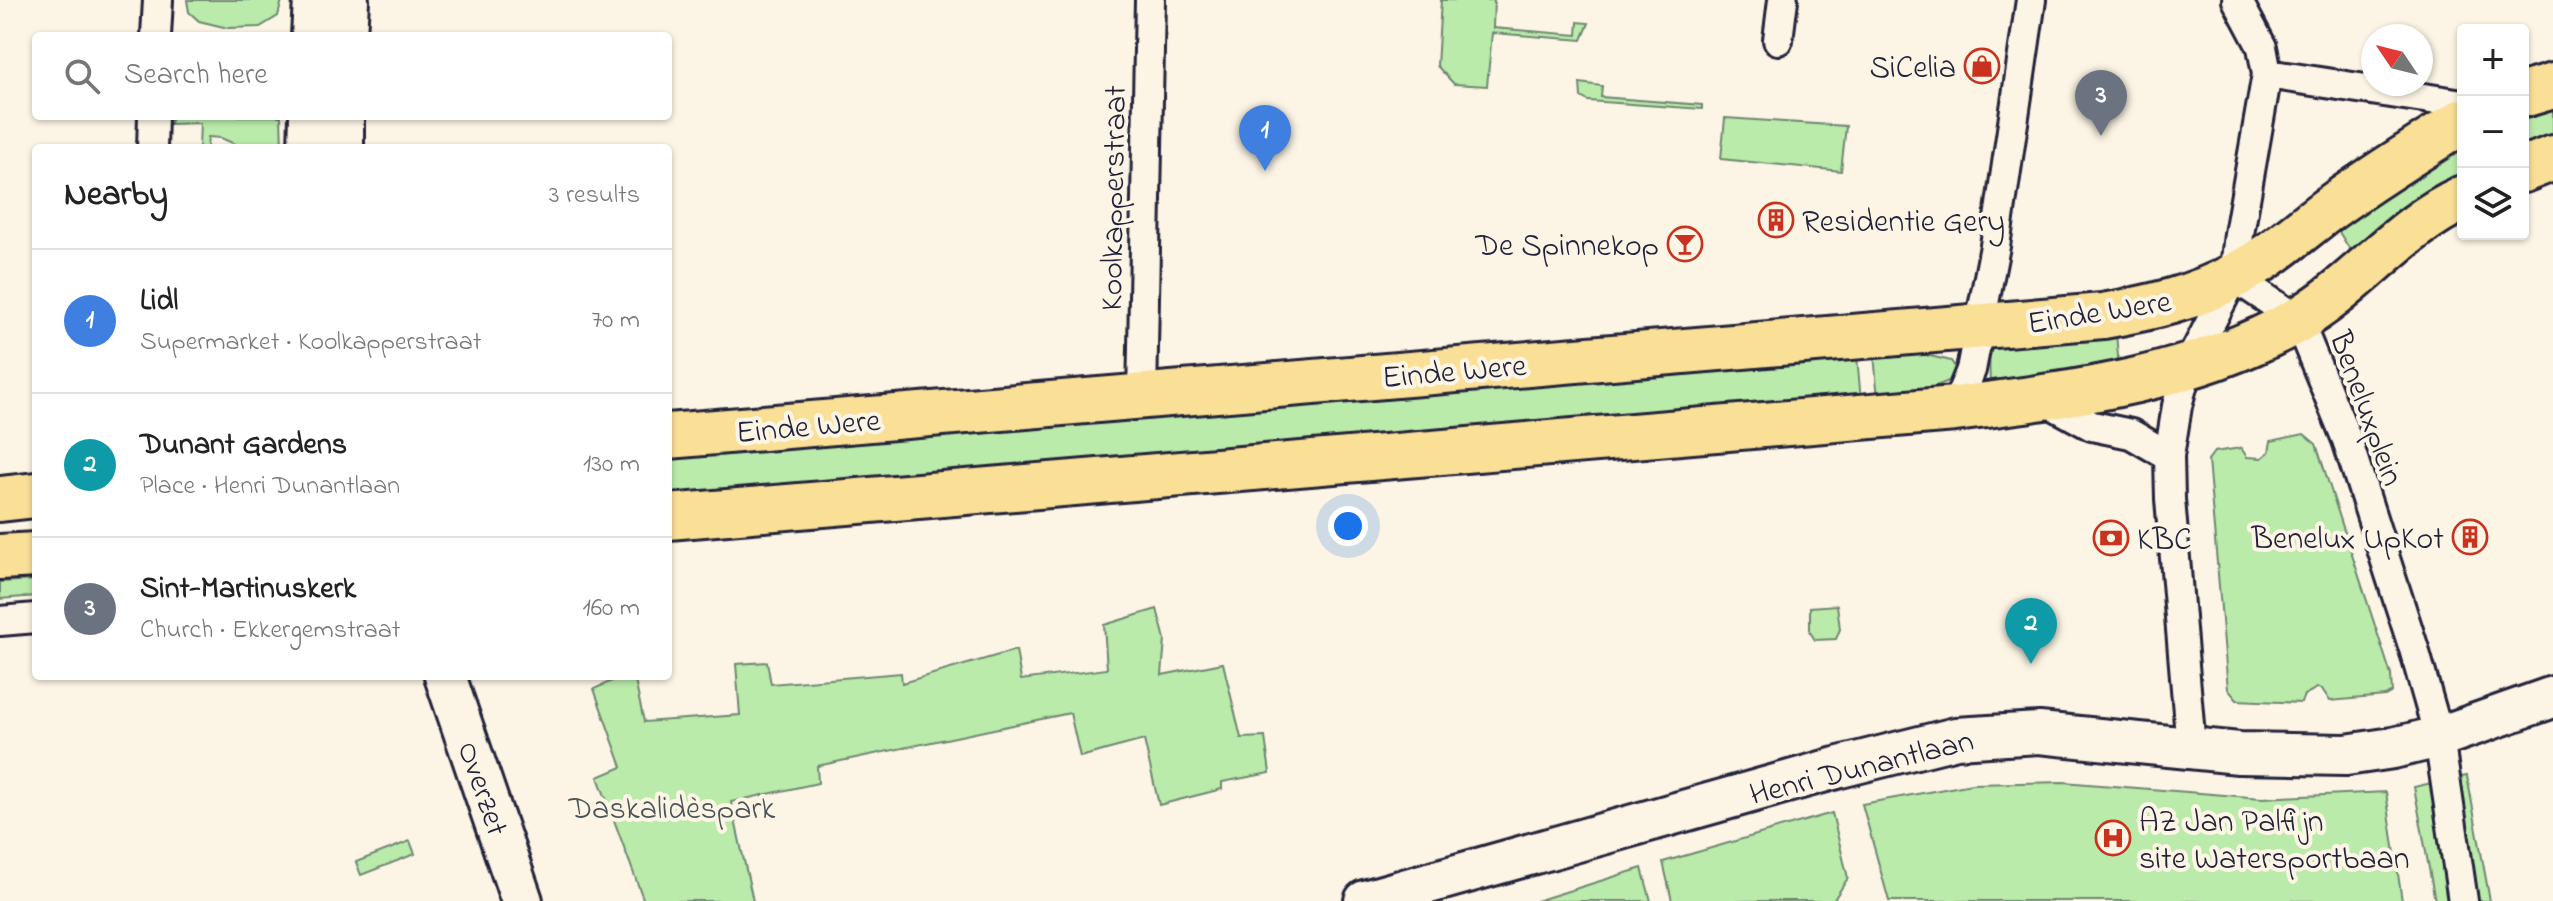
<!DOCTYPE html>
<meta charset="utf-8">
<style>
body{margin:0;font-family:"Indie Flower",sans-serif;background:#f2f2f2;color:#222}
.controls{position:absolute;right:24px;top:24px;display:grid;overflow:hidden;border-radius:8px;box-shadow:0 2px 6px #0004}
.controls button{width:72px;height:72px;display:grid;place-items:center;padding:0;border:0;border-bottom:2px solid #e0e0e0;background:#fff;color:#222;font:40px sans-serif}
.compass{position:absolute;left:2361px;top:24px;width:72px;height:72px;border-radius:50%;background:#fff;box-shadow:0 2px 6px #0004;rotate:305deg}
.you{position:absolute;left:1348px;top:526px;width:28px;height:28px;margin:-20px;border:6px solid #fff;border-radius:50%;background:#1a73e8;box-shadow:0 0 0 12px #1a73e833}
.badge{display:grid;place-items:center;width:52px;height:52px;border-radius:50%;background:#d93025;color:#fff;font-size:26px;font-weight:700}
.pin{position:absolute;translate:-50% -66px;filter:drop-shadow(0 2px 4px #0008)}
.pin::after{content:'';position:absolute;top:42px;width:28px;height:24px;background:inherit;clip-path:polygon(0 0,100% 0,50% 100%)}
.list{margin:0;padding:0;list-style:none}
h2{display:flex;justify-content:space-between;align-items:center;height:104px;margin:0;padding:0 32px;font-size:34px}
h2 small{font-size:26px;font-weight:400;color:#767676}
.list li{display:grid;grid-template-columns:52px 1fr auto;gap:24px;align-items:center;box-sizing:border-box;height:144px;padding:0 32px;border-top:2px solid #e0e0e0}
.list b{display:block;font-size:30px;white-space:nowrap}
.list p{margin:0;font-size:26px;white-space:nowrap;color:#767676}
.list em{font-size:26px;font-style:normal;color:#767676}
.icon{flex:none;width:44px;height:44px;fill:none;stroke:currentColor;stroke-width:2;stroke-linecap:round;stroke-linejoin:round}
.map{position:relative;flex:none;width:2553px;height:901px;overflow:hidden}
.search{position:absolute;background:#fff;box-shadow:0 2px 6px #0004;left:32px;top:32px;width:640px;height:88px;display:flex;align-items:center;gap:20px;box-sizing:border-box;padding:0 28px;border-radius:8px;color:#767676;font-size:30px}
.panel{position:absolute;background:#fff;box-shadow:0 2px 6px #0004;left:32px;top:144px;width:640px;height:536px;border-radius:8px}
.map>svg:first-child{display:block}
.green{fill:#baebaa;stroke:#6e8672;stroke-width:2}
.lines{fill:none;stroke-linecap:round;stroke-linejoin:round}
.street-casing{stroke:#22223b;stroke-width:34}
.secondary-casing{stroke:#22223b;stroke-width:46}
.primary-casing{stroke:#22223b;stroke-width:50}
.street{stroke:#fcf5e5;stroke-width:28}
.secondary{stroke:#fcf5e5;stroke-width:40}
.primary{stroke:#fadf96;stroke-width:44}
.labels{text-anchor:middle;stroke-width:8;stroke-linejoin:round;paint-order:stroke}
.poi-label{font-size:32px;fill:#22223b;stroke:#fcf5e5;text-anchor:end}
.street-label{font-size:32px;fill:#22223b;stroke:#fcf5e5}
.park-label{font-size:32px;fill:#485457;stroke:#fcf5e5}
</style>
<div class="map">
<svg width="2553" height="901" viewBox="0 0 2553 901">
<rect width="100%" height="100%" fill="#fcf5e5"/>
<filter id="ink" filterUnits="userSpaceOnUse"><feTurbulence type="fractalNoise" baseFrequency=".0125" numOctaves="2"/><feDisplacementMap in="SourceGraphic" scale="16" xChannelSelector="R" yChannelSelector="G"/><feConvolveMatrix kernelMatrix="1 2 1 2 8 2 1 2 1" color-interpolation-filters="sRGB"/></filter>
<g filter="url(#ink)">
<!-- green -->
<path class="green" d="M187,0H282L278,16L260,27L228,28L199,21L189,12Z
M1441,0H1494L1493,28L1577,35L1578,22L1589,23L1582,40L1492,33L1487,86L1454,84L1437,66Z
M1580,83L1602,86L1601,97L1702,105V109L1588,101L1581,97Z
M2553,104V144L2523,155V113Z
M172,116H281L282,148H244L221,138L208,137L207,148H199L200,123L170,124Z
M1725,118L1846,126L1841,171L1721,159Z
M2463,144V181L2352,253L2336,227Z
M2116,333L2119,368L1990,387L1989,345Z
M1909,351L1951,361L1957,370L1954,379L1920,392L1878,399L1874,354Z
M1857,356L1861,401L668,499V455Z
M2304,434L2316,444L2391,675L2392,692L2385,696L2330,701L2322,689L2317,688L2304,695L2301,703L2237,700L2228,689L2208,460L2214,452L2241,448L2247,457L2262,458L2269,452L2271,441Z
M36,580V596L0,599V582Z
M1837,605L1840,629L1836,639L1815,640L1810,632V607Z
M1157,609L1165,639L1162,675L1223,663L1241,738L1265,737L1270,773L1222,782V789L1159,805L1144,740L1080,757L1070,713L817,766L818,783L731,802L753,901H644L598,777L622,767L594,689L623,676H634L644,722L740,715L736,664L767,662L771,684L901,673L902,683L1016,650L1021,680L1107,669L1104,625Z
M2467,776L2490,901H2474L2455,778Z
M2063,782L2262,798L2386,792L2402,901H1889L1862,804L1972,784Z
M2432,783L2451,901H2435L2414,787Z
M1832,813L1848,878L1833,901H1672L1663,862Z
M410,841L415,854L361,875L356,862Z
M1642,868L1651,901H1536Z"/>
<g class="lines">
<!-- street casing -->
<g class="street-casing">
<path id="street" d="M156,36L158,0
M1778,40L1783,0
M2267,74L2463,104
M152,148L153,116
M2234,277L2298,320L2347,440L2414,649L2439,737L2463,901
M1142,397L1150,0
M2041,398L2092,426L2131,434L2169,456
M1955,409L1971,370L1995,246L2031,0
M0,621L36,618
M2191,748L2170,499L2169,456L2177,406L2187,368L2234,277L2239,234L2267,74L2262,47L2237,0"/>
</g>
<!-- secondary casing -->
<g class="secondary-casing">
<path id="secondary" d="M312,36L314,0
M346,36L348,0
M309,148L310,116
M343,148V116
M445,676L522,901
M1365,901L1836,768L1956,738L2039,733L2239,753L2346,755L2393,748L2439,737L2553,697"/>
</g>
<!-- primary casing -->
<g class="primary-casing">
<path id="primary" d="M2523,95L2553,86
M2523,170L2553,158
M668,436L2103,316C2149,308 2195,298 2236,275C2271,257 2299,231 2330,208C2373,177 2418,149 2463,121
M0,499L36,495
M668,517L1955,409C2072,394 2192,380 2296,321C2356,287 2398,228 2463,198
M0,557L36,555"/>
</g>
<!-- street -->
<use href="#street" class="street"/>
<!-- secondary -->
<use href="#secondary" class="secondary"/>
<!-- primary -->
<use href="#primary" class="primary"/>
</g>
</g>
<!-- icons -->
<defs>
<g id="shop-ring" transform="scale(1.8)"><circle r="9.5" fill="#fcf5e5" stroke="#c8321e" stroke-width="1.5"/><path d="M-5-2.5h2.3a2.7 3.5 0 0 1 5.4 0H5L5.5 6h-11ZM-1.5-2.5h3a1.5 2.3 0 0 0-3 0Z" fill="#c8321e"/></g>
<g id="building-ring" transform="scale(1.8)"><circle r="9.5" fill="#fcf5e5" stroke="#c8321e" stroke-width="1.5"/><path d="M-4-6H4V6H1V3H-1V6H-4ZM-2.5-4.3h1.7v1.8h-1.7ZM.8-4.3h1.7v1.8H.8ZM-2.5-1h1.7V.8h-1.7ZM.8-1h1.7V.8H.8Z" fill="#c8321e"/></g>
<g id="bar-ring" transform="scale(1.8)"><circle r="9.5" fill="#fcf5e5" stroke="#c8321e" stroke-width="1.5"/><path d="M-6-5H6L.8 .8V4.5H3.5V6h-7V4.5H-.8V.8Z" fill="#c8321e"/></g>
<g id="bank-ring" transform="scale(1.8)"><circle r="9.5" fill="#fcf5e5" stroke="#c8321e" stroke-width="1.5"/><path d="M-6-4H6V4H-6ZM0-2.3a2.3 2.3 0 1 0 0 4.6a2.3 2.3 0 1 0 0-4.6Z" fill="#c8321e"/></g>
<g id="hospital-ring" transform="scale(1.8)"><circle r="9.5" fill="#fcf5e5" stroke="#c8321e" stroke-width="1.5"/><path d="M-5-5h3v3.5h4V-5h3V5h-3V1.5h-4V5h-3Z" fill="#c8321e"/></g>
</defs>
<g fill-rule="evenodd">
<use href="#shop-ring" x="1982" y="66"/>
<use href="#building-ring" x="1776" y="220"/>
<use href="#bar-ring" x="1685" y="244"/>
<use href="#building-ring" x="2470" y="537"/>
<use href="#bank-ring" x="2111" y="538"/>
<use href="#hospital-ring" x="2113" y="838"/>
</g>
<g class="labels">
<!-- poi labels -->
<g class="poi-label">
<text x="1956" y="77">SiCelia</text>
<text x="1802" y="231" text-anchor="start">Residentie Gery</text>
<text x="1659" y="255">De Spinnekop</text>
<text x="2444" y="548">Benelux UpKot</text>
<text x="2137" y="549" text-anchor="start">KBC</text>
<text x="2139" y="831" text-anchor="start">AZ Jan Palfijn<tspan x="2139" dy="37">site Watersportbaan</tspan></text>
</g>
<!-- street labels -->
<g class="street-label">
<text transform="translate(1112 198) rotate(-89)" y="11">Koolkapperstraat</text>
<text transform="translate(2099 311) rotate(-9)" y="11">Einde Were</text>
<text transform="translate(1454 370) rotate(-5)" y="11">Einde Were</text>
<text transform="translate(2368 408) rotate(70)" y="11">Beneluxplein</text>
<text transform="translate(808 425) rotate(-5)" y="11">Einde Were</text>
<text transform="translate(1861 766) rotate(-14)" y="11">Henri Dunantlaan</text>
<text transform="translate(484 788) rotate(71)" y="11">Overzet</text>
</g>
<!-- park labels -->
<g class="park-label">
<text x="672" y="818">Daskalidèspark</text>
</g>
</g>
</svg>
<div class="controls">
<button>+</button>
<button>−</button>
<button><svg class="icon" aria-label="layers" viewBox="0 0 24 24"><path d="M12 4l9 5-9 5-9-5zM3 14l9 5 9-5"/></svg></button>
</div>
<svg class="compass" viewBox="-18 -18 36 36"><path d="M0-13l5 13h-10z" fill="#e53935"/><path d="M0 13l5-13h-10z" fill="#767676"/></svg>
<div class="you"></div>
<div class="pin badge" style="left:1265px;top:171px;background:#3f7fe0">1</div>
<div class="pin badge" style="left:2031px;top:664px;background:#0f9aa8">2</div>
<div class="pin badge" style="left:2101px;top:136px;background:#6b7280">3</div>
<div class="search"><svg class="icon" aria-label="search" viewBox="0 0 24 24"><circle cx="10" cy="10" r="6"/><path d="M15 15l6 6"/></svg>Search here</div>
<section class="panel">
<h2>Nearby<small>3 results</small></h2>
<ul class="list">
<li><span class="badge" style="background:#3f7fe0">1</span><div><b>Lidl</b><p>Supermarket · Koolkapperstraat</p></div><em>70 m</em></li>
<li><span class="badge" style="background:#0f9aa8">2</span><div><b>Dunant Gardens</b><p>Place · Henri Dunantlaan</p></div><em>130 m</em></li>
<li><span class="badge" style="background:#6b7280">3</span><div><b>Sint-Martinuskerk</b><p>Church · Ekkergemstraat</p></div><em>160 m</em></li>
</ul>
</section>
</div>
